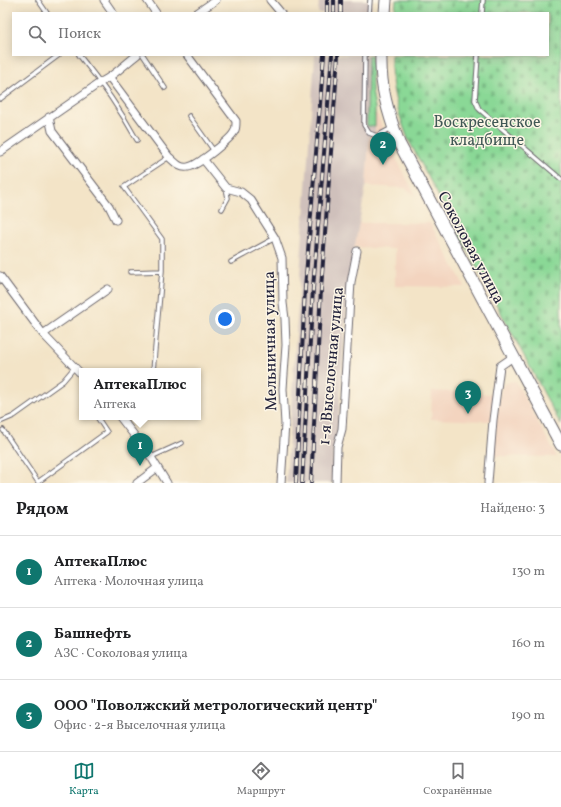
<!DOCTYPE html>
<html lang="ru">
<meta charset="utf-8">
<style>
body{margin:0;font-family:Vollkorn,serif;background:#f6f6f6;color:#202124}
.you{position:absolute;left:225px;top:319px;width:14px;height:14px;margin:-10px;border:3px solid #fff;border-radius:50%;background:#1a73e8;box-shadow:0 0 0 6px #1a73e833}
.badge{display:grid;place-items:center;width:26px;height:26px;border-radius:50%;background:#0f766e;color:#fff;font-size:13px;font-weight:700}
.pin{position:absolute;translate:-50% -33px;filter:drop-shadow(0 1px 2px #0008)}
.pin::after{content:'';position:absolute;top:21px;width:14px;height:12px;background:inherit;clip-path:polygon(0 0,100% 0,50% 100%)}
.popup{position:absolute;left:79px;top:368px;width:122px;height:52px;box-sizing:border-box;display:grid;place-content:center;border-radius:0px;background:#fff;filter:drop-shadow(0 1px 3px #0005);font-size:13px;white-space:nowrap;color:#757577}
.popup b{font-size:15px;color:#202124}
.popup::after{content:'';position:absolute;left:50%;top:100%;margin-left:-8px;border:8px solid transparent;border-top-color:#fff}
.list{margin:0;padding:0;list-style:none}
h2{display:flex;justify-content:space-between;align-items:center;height:52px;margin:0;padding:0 16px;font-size:17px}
h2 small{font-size:13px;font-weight:400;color:#757577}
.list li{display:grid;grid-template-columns:26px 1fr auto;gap:12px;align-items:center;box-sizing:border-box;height:72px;padding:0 16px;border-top:1px solid #e0e0e0}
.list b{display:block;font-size:15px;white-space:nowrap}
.list p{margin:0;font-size:13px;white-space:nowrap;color:#757577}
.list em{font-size:13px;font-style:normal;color:#757577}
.icon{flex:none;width:22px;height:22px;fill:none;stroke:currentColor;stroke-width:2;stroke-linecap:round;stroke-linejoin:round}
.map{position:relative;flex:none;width:561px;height:483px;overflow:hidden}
.search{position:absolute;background:#fff;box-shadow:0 2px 10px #0003;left:12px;right:12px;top:12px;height:44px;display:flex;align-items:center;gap:10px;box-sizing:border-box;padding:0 14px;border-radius:0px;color:#757577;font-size:15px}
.sheet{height:268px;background:#fff}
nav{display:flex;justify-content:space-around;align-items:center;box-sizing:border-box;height:56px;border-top:1px solid #e0e0e0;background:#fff;font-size:11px;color:#757577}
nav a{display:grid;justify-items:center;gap:2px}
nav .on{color:#0f766e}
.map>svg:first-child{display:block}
.built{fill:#f3d4bf}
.industrial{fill:#cfc0bb}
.grass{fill:url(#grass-tufts);stroke:#567d68}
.cemetery{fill:url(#cemetery-stones);stroke:#567d68}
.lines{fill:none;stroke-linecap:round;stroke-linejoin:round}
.lane-casing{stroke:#6b666c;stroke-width:5.5}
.street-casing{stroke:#6b666c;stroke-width:9}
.primary-casing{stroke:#6b666c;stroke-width:13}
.lane{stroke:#fff;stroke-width:3.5}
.street{stroke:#fff;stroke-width:7}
.primary{stroke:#fff;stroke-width:11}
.rail-casing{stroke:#22223b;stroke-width:4}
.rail{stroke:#fcf5e5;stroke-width:2.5;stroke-dasharray:8;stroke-linecap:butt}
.labels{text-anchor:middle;stroke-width:3;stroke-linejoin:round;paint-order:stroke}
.park-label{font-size:16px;fill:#415956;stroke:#fcf5e5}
.street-label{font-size:16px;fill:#22223b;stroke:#fcf5e5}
</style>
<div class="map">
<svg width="561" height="483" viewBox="0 0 561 483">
<defs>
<pattern id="grass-tufts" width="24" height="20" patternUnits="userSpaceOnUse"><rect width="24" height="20" fill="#8ad896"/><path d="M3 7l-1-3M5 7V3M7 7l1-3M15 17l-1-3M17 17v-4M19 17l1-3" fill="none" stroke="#77b982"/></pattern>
<pattern id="cemetery-stones" width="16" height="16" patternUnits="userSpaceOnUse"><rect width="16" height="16" fill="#8ad896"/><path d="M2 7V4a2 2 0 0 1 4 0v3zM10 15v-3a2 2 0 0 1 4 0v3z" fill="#77b982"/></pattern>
</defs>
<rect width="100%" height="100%" fill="#fcf5e5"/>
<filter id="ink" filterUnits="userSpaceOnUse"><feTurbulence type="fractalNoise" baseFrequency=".025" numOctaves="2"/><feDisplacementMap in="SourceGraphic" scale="8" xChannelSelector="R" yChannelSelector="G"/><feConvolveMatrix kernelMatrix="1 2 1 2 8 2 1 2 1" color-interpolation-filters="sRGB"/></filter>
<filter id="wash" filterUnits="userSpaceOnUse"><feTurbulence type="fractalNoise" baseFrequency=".012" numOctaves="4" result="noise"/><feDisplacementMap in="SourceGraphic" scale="16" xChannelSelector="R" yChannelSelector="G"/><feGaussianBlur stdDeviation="0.9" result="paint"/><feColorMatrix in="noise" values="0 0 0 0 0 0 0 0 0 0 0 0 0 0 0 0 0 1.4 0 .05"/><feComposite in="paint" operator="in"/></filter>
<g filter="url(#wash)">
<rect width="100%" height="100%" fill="#f3e4c7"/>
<!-- built -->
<path class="built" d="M375,114H377L390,147L416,196L405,188L366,186L369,138L375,133Z
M359,223H430L465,287L395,286V249L354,247Z
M511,381L516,382L557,457L494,456L496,421L500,395L503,385Z
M432,391L494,394L491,421L431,419Z"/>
<!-- industrial -->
<path class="industrial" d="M319,0H372L371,13H318Z
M315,55H368L367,126H375V133L369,138L366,186L348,282L338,428L333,452L332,483H286Z"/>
<!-- grass -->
<path class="grass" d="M368,55H372V91L375,107V126H367Z"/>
<!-- cemetery -->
<path class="cemetery" d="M396,0H561V425L408,139C397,109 390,87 391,55H548V13H395Z"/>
</g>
<g filter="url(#ink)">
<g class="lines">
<!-- lane casing -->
<g class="lane-casing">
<path id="lane" d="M38,0L47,13
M369,13L370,0
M482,13L483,0
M79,55C101,82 120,109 137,140
M143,55L165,88
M365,55L364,125L369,133L377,136L392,128
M478,55L475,100L479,109L561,179
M0,99L59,55
M189,116L214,151
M222,209L228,198L226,188
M231,262L275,238
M130,272L162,271
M153,371L162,271V239L124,187L169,157
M0,422L14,416L63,381L74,368
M3,430L38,482L107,432L97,417
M151,457L182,443"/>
</g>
<!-- street casing -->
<g class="street-casing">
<path id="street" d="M104,0L113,13
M147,0L156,13
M270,0L281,13
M197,13L216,0
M110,78L169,157C175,162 180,169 188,167C197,166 233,138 235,130C236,128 236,124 236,121L187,55
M49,117L52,131L109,206L116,220
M0,152L101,82C114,76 125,64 137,55
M203,159L226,188L241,192L251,200L275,238L282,258L283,303L285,319L286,345L283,389L285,424L281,483
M0,276L43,334L82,375
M43,334L108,289
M120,417L151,457L167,483
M137,483L157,468
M336,483L337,447L342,429L351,282L357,251
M488,483L493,420L500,366L513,357"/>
</g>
<!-- primary casing -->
<g class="primary-casing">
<path id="primary" d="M385,13L386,0
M381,55C380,87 388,113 399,143L561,445"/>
</g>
<!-- lane -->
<use href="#lane" class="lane"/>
<!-- street -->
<use href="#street" class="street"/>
<!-- primary -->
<use href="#primary" class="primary"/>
<!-- rail casing -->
<g class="rail-casing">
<path id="rail" d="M327,13V0
M334,13V0
M341,13V0
M296,483L305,288L324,55
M302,483L313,288L332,55
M311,483L321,289L338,55"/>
</g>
<!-- rail -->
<use href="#rail" class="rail"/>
</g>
</g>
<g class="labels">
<!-- park labels -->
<g class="park-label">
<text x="487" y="127">Воскресенское<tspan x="487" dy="18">кладбище</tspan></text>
</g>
<!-- street labels -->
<g class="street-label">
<text transform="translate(472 247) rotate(62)" y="6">Соколовая улица</text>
<text transform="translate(269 341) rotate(-91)" y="6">Мельничная улица</text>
<text transform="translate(330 366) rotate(-85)" y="6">1-я Выселочная улица</text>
</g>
</g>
</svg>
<div class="you"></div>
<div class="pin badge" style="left:140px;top:466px">1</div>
<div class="popup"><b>АптекаПлюс</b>Аптека</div>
<div class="pin badge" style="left:383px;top:165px">2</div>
<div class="pin badge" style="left:468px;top:414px">3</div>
<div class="search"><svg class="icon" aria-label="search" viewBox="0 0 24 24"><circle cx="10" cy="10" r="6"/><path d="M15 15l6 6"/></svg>Поиск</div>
</div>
<section class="sheet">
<h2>Рядом<small>Найдено: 3</small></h2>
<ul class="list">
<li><span class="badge">1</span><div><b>АптекаПлюс</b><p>Аптека · Молочная улица</p></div><em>130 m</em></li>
<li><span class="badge">2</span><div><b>Башнефть</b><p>АЗС · Соколовая улица</p></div><em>160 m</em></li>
<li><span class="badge">3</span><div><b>ООО &quot;Поволжский метрологический центр&quot;</b><p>Офис · 2-я Выселочная улица</p></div><em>190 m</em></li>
</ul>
</section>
<nav>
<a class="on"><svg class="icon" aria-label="map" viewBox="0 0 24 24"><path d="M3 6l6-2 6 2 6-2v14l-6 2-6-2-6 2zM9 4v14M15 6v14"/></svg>Карта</a>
<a><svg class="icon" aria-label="directions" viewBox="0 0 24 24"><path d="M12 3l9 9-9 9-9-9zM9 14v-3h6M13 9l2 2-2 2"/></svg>Маршрут</a>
<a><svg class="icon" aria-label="saved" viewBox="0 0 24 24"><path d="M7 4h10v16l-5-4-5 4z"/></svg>Сохранённые</a>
</nav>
